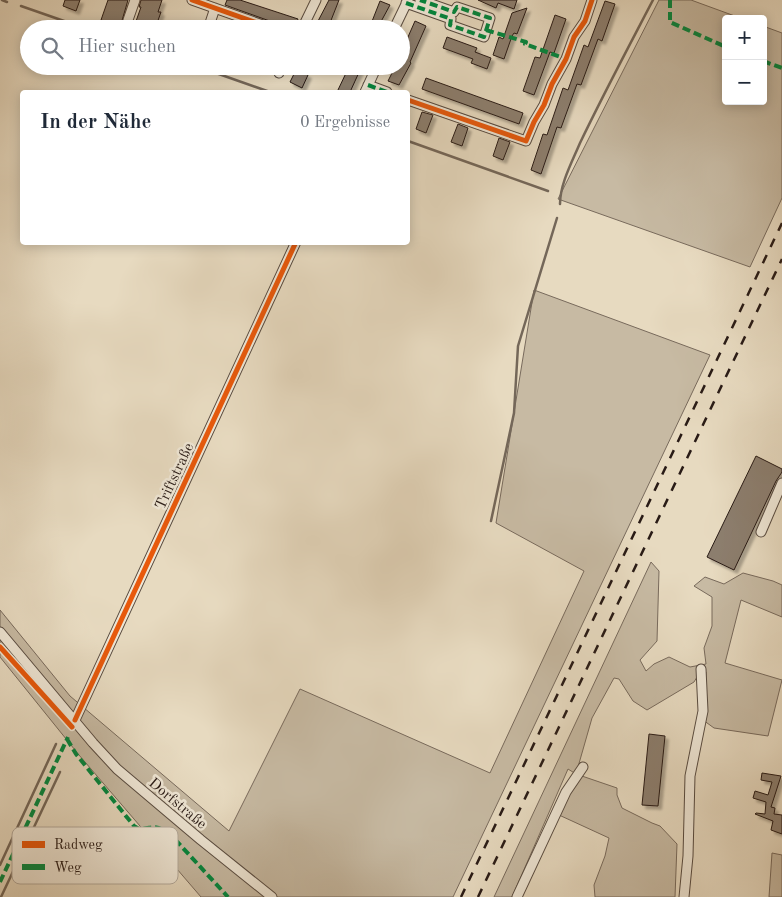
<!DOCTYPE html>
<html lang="de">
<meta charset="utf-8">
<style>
body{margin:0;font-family:"Old Standard TT",serif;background:#f2f2f3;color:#1f2937}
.controls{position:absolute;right:15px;top:15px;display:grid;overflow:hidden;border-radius:5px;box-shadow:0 2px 12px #0003}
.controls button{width:45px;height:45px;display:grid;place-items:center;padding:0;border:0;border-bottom:1px solid #e0e1e3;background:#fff;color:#1f2937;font:25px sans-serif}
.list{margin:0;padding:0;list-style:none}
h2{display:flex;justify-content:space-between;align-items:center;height:65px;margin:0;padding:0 20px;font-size:21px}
h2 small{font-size:16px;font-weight:400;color:#747a83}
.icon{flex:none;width:28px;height:28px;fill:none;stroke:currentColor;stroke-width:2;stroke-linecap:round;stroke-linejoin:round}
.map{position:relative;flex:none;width:782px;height:897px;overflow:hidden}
.search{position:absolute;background:#fff;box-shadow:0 2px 12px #0003;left:20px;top:20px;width:390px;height:55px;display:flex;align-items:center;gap:12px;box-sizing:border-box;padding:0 18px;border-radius:28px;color:#747a83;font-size:19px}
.panel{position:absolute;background:#fff;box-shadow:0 2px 12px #0003;left:20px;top:90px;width:390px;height:155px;border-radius:5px}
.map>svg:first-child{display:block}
.green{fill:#c7baa3;stroke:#786a5c}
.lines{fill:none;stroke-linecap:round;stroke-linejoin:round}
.stream{stroke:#746759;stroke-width:2.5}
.building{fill:#8c7e6e;stroke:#291b16;filter:url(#shadow)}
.minor-casing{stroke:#584b40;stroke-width:11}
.minor{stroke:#efe7d6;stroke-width:9}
.rail{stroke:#291b16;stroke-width:2.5;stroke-dasharray:9 9;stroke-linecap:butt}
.quiet{stroke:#00873e;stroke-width:4;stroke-dasharray:8 4;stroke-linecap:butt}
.cycleway-casing{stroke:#efe7d6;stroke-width:8}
.cycleway{stroke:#e8590c;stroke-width:5}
.labels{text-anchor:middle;stroke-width:5;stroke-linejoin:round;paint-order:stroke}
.street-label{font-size:15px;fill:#291b16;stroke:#efe7d6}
.key{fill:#efe7d6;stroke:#b4aa9c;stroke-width:1}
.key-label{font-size:14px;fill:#291b16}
</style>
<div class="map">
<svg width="782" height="897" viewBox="0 0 782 897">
<defs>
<filter id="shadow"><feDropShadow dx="3.5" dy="3.5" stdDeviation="1" flood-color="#0004"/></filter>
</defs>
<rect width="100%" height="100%" fill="#e7dac0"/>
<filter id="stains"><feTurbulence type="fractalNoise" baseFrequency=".004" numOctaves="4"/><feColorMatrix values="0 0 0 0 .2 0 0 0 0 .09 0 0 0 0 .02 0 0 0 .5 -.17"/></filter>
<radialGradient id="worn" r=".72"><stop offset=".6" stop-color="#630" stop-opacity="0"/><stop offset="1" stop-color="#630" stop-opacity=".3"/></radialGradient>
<!-- green -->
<path class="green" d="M659,0H691L743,19H726V101H763V26L782,33V198L750,267L558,199Z
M534,290L710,355L453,897H201L79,755L0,657V610L70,696L229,831L300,689L490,773L584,571L496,523Z
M651,562L659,571L657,641L640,660L646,671L654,664L669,657L690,667L706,664L704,648L712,626V597L694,586L705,577L724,584L743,573L773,581L782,585V617L741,600L725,663L782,680L768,736L714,728L703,720L706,672H700L694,682L647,710L633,701L619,679L614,678L592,718L576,774L617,788V795L622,808L652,823L660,826L677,844L675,897H595L594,885L605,856L609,838L559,815L576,774L568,769L512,897H494Z
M772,853L782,855V897H769Z"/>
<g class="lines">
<!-- stream -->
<path class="stream" d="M2,0L7,2
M21,6L87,29
M196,66L270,92
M408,141L548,191
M560,204C560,184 572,162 580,143C603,95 628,48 653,0
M491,521L514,413L518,346L557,218
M0,865L56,744
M1,897L60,772"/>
</g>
<!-- building -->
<path class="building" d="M65,0H80L76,11L63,6Z
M108,0H128L121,24L115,22L114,24L101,20Z
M141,0H162L158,12H161L155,29L134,27L141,7H139Z
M227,0H240L298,19L294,29H292L225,5Z
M329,0H339L328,28L317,23Z
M478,0H517L514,9L498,3L496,8Z
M380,1L390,5L377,29H369Z
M605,1L615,4L602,41L598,39L581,85L577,84L561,128L557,127L541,174L531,170L543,134L547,135L563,88L568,90L584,45L588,47Z
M527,8L517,34L514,33L512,36L504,59L493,55L499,37L503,39L512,13Z
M555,15L566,19L554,53L550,52L534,95L523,91L535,57L540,58Z
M415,21L426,26L410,62L411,63L399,85L388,81L394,69H395L397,66H401V53Z
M447,37L477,48L475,52L491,58L487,69L471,63L473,59L443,48Z
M336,66H358L361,68L350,92H337L347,71Z
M296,70L308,75L302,88L290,82Z
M426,78L523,113L519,124L422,89Z
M422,112L433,115L426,133L416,129Z
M458,124L468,128L462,146L451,142Z
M499,138L510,142L503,160L493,156Z
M756,456L782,469V472L776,481L734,570L707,557Z
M649,734L665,736L658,806L642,805Z
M762,773L781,776L771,807L775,808L774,814L782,815V834L771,830L773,821L755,814L756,813L765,814L766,802L753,798L755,791L768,795L772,782L761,780Z"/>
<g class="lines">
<!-- minor casing -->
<g class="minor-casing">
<path id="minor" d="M192,0L274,29
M406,3L451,19L450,25L484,37L490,18L457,7L454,12L420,0
M128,20L135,0
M208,29L215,8
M302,29L316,0
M394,29L408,0
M279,73L281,66
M368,85L387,92
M365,92L377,66
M408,100L526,141L534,122L544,105L552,84L566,59L574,37L585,21L592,0
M761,532L782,483
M0,632L93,743L117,769L201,840L272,897
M75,720L296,242
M517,897L566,792L583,767
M684,897L688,856L690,776L703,711L701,669"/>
</g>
<!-- minor -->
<use href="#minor" class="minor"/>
<!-- rail -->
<path class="rail" d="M461,897L782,223
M478,897L782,259"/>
<!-- quiet -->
<path class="quiet" d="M670,0V22L726,47
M406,3L451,19L450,25L484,37L490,18L457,7L454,12L420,0
M486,30L526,42L525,44L566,59
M763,61L782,68
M368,85L387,92
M67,739L76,754L134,826L139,829C156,828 154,823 171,835L228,897
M0,882L68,737"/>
<!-- cycleway casing -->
<g class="cycleway-casing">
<path id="cycleway" d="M192,0L274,29
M408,100L526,141L534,122L544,105L552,84L566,59L574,37L585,21L592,0
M0,647L72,727
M75,720L296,242"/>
</g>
<!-- cycleway -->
<use href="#cycleway" class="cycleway"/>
</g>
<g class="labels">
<!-- street labels -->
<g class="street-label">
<text transform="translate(174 476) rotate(-65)" y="5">Triftstraße</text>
<text transform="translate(178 803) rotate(40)" y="5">Dorfstraße</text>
</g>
</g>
<!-- legend -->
<rect x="12" y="827" width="166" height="57" rx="8" class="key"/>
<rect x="22" y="841" width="23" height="7" fill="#e8590c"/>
<rect x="22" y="864" width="23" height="6" fill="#00873e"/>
<g class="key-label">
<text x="54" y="849">Radweg</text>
<text x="54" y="872">Weg</text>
</g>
<rect width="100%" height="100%" filter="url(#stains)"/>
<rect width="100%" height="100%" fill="url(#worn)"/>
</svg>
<div class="controls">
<button>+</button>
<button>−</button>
</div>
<div class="search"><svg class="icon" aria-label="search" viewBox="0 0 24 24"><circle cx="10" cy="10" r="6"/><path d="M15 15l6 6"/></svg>Hier suchen</div>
<section class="panel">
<h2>In der Nähe<small>0 Ergebnisse</small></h2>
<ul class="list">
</ul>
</section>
</div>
